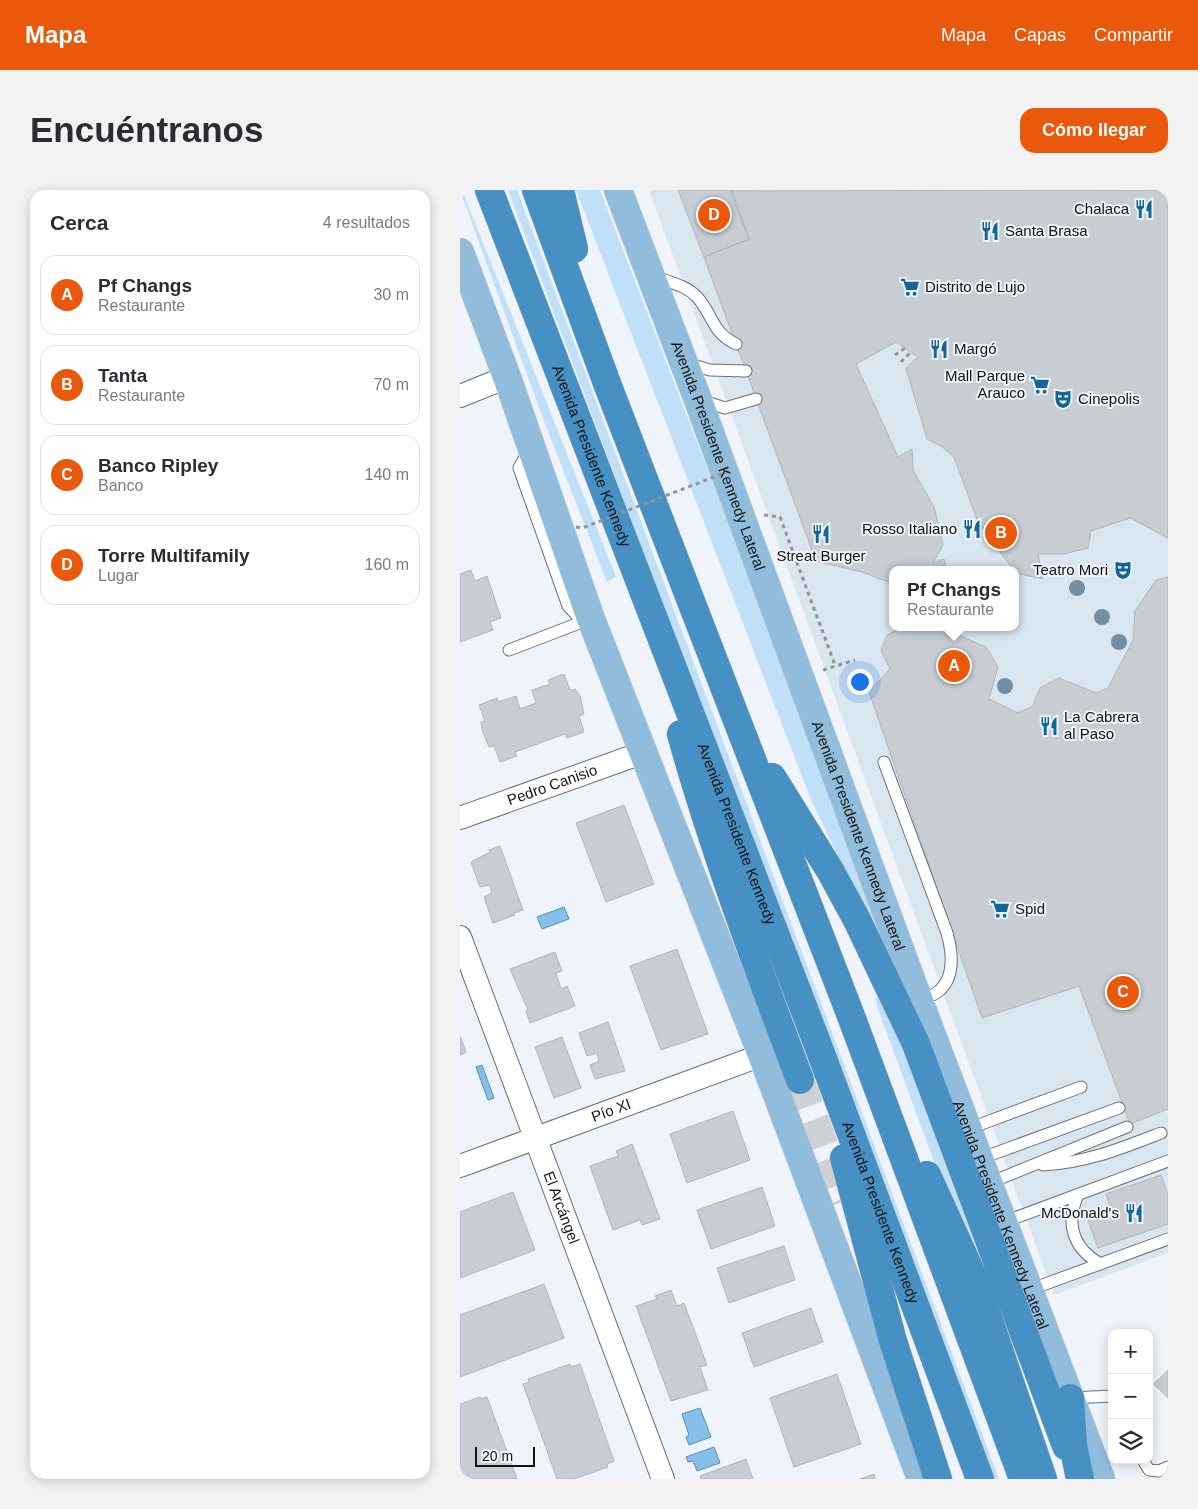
<!DOCTYPE html>
<html lang="es">
<meta charset="utf-8">
<style>
body{margin:0;font-family:Arial,sans-serif;background:#f2f2f3;color:#2b2b33}
.controls{position:absolute;right:15px;bottom:15px;display:grid;overflow:hidden;border-radius:10px;box-shadow:0 2px 12px #0003}
.controls button{width:45px;height:45px;display:grid;place-items:center;padding:0;border:0;border-bottom:1px solid #e1e1e2;background:#fff;color:#2b2b33;font:25px sans-serif}
.scale{position:absolute;left:15px;bottom:12px;width:60px;box-sizing:border-box;padding-left:5px;border:2px solid #111314;border-top:0;font-size:14px;line-height:18px;white-space:nowrap;color:#111314;-webkit-text-stroke:4px #eef4f9;paint-order:stroke}
.you{position:absolute;left:399px;top:491px;width:18px;height:18px;margin:-12px;border:4px solid #fff;border-radius:50%;background:#1a73e8;box-shadow:0 0 0 8px #1a73e833}
.badge{display:grid;place-items:center;width:32px;height:32px;border-radius:50%;background:#ea580c;color:#fff;font-size:16px;font-weight:700}
.pin{position:absolute;translate:-50% -50%;border:2px solid #fff;box-shadow:0 1px 5px #0006}
.popup{position:absolute;left:429px;top:376px;width:130px;height:65px;box-sizing:border-box;display:grid;place-content:center;border-radius:10px;background:#fff;filter:drop-shadow(0 1px 4px #0005);font-size:16px;white-space:nowrap;color:#7c7c81}
.popup b{font-size:19px;color:#2b2b33}
.popup::after{content:'';position:absolute;left:50%;top:100%;margin-left:-10px;border:10px solid transparent;border-top-color:#fff}
.list{margin:0;padding:0;list-style:none}
h2{display:flex;justify-content:space-between;align-items:center;height:65px;margin:0;padding:0 20px;font-size:21px}
h2 small{font-size:16px;font-weight:400;color:#7c7c81}
.list li{display:grid;grid-template-columns:32px 1fr auto;gap:15px;align-items:center;box-sizing:border-box;height:80px;margin:0 10px 10px;padding:0 10px;border:1px solid #e1e1e2;border-radius:15px}
.list b{display:block;font-size:19px;white-space:nowrap}
.list p{margin:0;font-size:16px;white-space:nowrap;color:#7c7c81}
.list em{font-size:16px;font-style:normal;color:#7c7c81}
.icon{flex:none;width:28px;height:28px;fill:none;stroke:currentColor;stroke-width:2;stroke-linecap:round;stroke-linejoin:round}
.map{position:relative;flex:none;width:708px;height:1289px;overflow:hidden;border-radius:15px}
header{display:flex;align-items:center;gap:30px;box-sizing:border-box;height:70px;padding:0 25px;background:#ea580c;color:#fff}
header strong{font-size:24px}
nav{display:flex;gap:28px;margin-inline-start:auto;font-size:18px}
.intro{display:flex;align-items:center;justify-content:space-between;box-sizing:border-box;height:120px;padding:0 30px}
h1{margin:0;font-size:35px}
.button{padding:12px 22px;border-radius:15px;background:#ea580c;color:#fff;font-size:18px;font-weight:700}
main{display:flex;gap:30px;padding:0 30px}
aside{flex:1;background:#fff;border-radius:15px;box-shadow:0 2px 12px #0003}
.map>svg:first-child{display:block}
.built{fill:#d9e5ef;fill-rule:evenodd}
.green{fill:#c0e0f9}
.water{fill:#85c0ec;stroke:#628cab}
.building{fill:#c7cdd2;stroke:#afb5ba}
.lines{fill:none;stroke-linecap:round;stroke-linejoin:round}
.motorway-tunnel{stroke:#cdd2d7;stroke-width:28;stroke-dasharray:28 14;stroke-linecap:butt}
.service-casing{stroke:#6b7074;stroke-width:13}
.minor-casing{stroke:#6b7074;stroke-width:24}
.primary-casing{stroke:#cfd0d0;stroke-width:29}
.motorway-casing{stroke:#cfd0d0;stroke-width:29}
.path{stroke:#909498;stroke-width:3;stroke-dasharray:4 4;stroke-linecap:butt}
.service{stroke:#fff;stroke-width:11}
.minor{stroke:#fff;stroke-width:22}
.primary{stroke:#91bcdb;stroke-width:28}
.motorway{stroke:#4790c3;stroke-width:28}
.path-bridge{stroke:#909498;stroke-width:3;stroke-dasharray:4 4;stroke-linecap:butt}
.tree{fill:#728ea0}
.labels{text-anchor:middle;stroke-width:4;stroke-linejoin:round;paint-order:stroke}
.poi-label{font-size:15px;fill:#111314;stroke:#eef4f9;text-anchor:start}
.street-label{font-size:15px;fill:#111314;stroke:#eef4f9}
</style>
<header>
<strong>Mapa</strong>
<nav><a>Mapa</a><a>Capas</a><a>Compartir</a></nav>
</header>
<div class="intro"><h1>Encuéntranos</h1><a class="button">Cómo llegar</a></div>
<main>
<aside>
<h2>Cerca<small>4 resultados</small></h2>
<ul class="list">
<li><span class="badge">A</span><div><b>Pf Changs</b><p>Restaurante</p></div><em>30 m</em></li>
<li><span class="badge">B</span><div><b>Tanta</b><p>Restaurante</p></div><em>70 m</em></li>
<li><span class="badge">C</span><div><b>Banco Ripley</b><p>Banco</p></div><em>140 m</em></li>
<li><span class="badge">D</span><div><b>Torre Multifamily</b><p>Lugar</p></div><em>160 m</em></li>
</ul>
</aside>
<div class="map">
<svg width="708" height="1289" viewBox="0 0 708 1289">
<rect width="100%" height="100%" fill="#eef4f9"/>
<!-- built -->
<path class="built" d="M189,0H708V1063L594,1105ZM433,380H555V437H433Z"/>
<!-- green -->
<path class="green" d="M0,0H2L156,387L147,392L82,226Z
M48,0H57L539,1289H529Z
M116,0H140L405,688L462,844L350,607Z
M420,807L449,859L537,1110L495,1029L417,816L416,808Z"/>
<!-- water -->
<path class="water" d="M104,717L109,729L82,739L77,727Z
M22,875L34,908L28,910L16,877Z
M240,1218L251,1247L229,1255L226,1247L229,1245L222,1224Z
M254,1257L260,1273L237,1281L233,1271L228,1272L226,1267Z"/>
<!-- building -->
<path class="building" d="M218,0H272L289,49L244,67Z
M708,0V348L670,328L631,341L628,358L604,364H578L583,389L556,383L518,332L494,267L481,256L467,249L446,178L458,167L436,152L396,174L438,267L452,259L453,280L474,317L483,355L473,373L484,369L487,380H433V394L402,382L356,371L244,67L289,49L270,1Z
M11,380L15,391L27,386L41,428L30,432L33,440L0,452V384Z
M708,387V919L670,934L619,796L522,828L409,502L430,479L421,460L427,445L442,437H480L526,457L538,477L529,509L558,523L573,516L580,498L599,488L636,503L648,498L673,450L675,421L696,390Z
M104,484L110,500L115,499L120,506L124,524L119,526L124,542L107,548L105,544L55,562L57,566L40,572L34,556L29,557L22,540L21,532L25,531L19,515L37,508L38,512L56,506L60,519L76,513L72,500L90,494L88,490Z
M164,615L194,694L146,712L116,633Z
M40,656L63,720L54,723L55,725L33,733L24,707L32,703L30,695L20,697L11,672L30,662L29,660Z
M217,759L248,844L201,860L170,776Z
M95,762L102,781L96,783L101,799L107,796L115,816L70,833L66,821L68,820L50,779Z
M148,832L165,881L135,889L130,875L139,871L137,863L127,866L119,843Z
M0,846L6,862L0,865Z
M102,847L121,898L94,908L75,857Z
M273,921L290,970L227,993L210,944Z
M172,954L200,1029L182,1035L180,1030L153,1040L130,976L158,966L156,961Z
M701,985L708,1005V1034L638,1058L627,1027L651,1019L646,1004Z
M302,997L315,1036L251,1059L237,1020Z
M53,1002L75,1060L0,1088V1022Z
M324,1056L335,1090L269,1113L257,1078Z
M84,1094L104,1148L0,1187V1125Z
M211,1100L217,1116L224,1113L247,1175L240,1177L248,1200L211,1211L176,1116L197,1109L195,1106Z
M351,1118L363,1152L294,1177L282,1143Z
M110,1174L111,1177L120,1174L154,1271L147,1274L148,1277L114,1289H97L63,1194L69,1192L68,1189Z
M708,1180V1208L694,1194Z
M377,1184L401,1254L334,1277L310,1208Z
M20,1207L21,1209L27,1207L57,1289H0V1214Z
M286,1269L293,1289H241L240,1286Z
M414,1284L415,1289H400Z"/>
<g class="lines">
<!-- motorway-tunnel -->
<path class="motorway-tunnel" d="M340,890L385,1011"/>
<!-- service casing -->
<g class="service-casing">
<path id="service" d="M194,86C208,92 226,95 237,107C253,124 251,142 276,154
M226,173L250,180L286,181
M240,210L265,218L296,209
M69,260L59,278L108,416L123,432
M49,460L127,430
M424,572L487,743C492,761 496,785 480,800C475,805 466,808 459,811
M508,939L621,897
M519,969L659,918
M583,975C626,973 662,958 701,943
M529,993L667,937
M618,1005C605,1033 613,1059 641,1074
M544,1032L708,971
M569,1100L708,1049
M610,1208L652,1206
M683,1270L689,1280L699,1281L708,1277"/>
</g>
<!-- minor casing -->
<g class="minor-casing">
<g id="minor">
<path d="M0,206L47,187"/>
<path id="s1" d="M0,628L182,563"/>
<path id="s2" d="M0,747L203,1289"/>
<path id="s3" d="M0,976L302,865"/>
</g>
</g>
<!-- primary casing -->
<g class="primary-casing">
<g id="primary">
<path id="s4" d="M158,0L238,210L459,811L641,1289"/>
<path d="M0,62L47,187L131,429L302,865L461,1289"/>
</g>
</g>
<!-- motorway casing -->
<g class="motorway-casing">
<g id="motorway">
<path id="s5" d="M29,0L356,850L520,1289"/>
<path d="M76,0L148,196L391,826L563,1289"/>
<path d="M100,0L114,59"/>
<path d="M221,544C254,662 297,776 340,890"/>
<path d="M312,587L371,682L397,730L456,854L606,1256"/>
<path d="M384,968L433,1151L478,1289"/>
<path d="M467,985L517,1095L583,1289"/>
<path d="M610,1208L613,1255L620,1289"/>
</g>
</g>
<!-- path -->
<path class="path" d="M435,165L445,158
M441,172L451,162
M304,325L320,327L375,475
M363,480L395,470"/>
<!-- service -->
<use href="#service" class="service"/>
<!-- minor -->
<use href="#minor" class="minor"/>
<!-- primary -->
<use href="#primary" class="primary"/>
<!-- motorway -->
<use href="#motorway" class="motorway"/>
<!-- path-bridge -->
<path class="path-bridge" d="M116,337L122,338L272,280"/>
</g>
<!-- trees -->
<g class="tree">
<circle cx="617" cy="398" r="8"/>
<circle cx="642" cy="427" r="8"/>
<circle cx="659" cy="452" r="8"/>
<circle cx="545" cy="496" r="8"/>
</g>
<!-- icons -->
<defs>
<g id="restaurant-bare" transform="scale(1.5)"><path d="M-5-6h1v4h1v-4h1v4h1v-4h1v5L-1.5 .5V6h-2V.5L-5-1ZM5-6V6H3V1.5H1.5Q1.5-4 5-6Z" fill="#136798" stroke="#eef4f9" stroke-width="2.5" paint-order="stroke"/></g>
<g id="supermarket-bare" transform="scale(1.5)"><path d="M-6-5.5h2.5l.6 2H6L4.5 2H-2.5L-4.4-4H-6ZM-1.5 3.2a1.3 1.3 0 1 0 .1 0ZM3 3.2a1.3 1.3 0 1 0 .1 0Z" fill="#136798" stroke="#eef4f9" stroke-width="2.5" paint-order="stroke"/></g>
<g id="theatre-bare" transform="scale(1.5)"><path d="M-5-5.5Q0-4 5-5.5V0Q5 5 0 6Q-5 5-5 0ZM-3.3-2.5H-1v1.5H-3.3ZM1-2.5H3.3v1.5H1ZM-2.8 1Q0 5.5 2.8 1Z" fill="#136798" stroke="#eef4f9" stroke-width="2.5" paint-order="stroke"/></g>
</defs>
<g fill-rule="evenodd">
<use href="#restaurant-bare" x="684" y="19"/>
<use href="#restaurant-bare" x="530" y="41"/>
<use href="#supermarket-bare" x="450" y="97"/>
<use href="#restaurant-bare" x="479" y="159"/>
<use href="#supermarket-bare" x="580" y="195"/>
<use href="#theatre-bare" x="603" y="209"/>
<use href="#restaurant-bare" x="512" y="339"/>
<use href="#restaurant-bare" x="361" y="344"/>
<use href="#theatre-bare" x="663" y="380"/>
<use href="#restaurant-bare" x="589" y="536"/>
<use href="#supermarket-bare" x="540" y="719"/>
<use href="#restaurant-bare" x="674" y="1023"/>
</g>
<g class="labels">
<!-- poi labels -->
<g class="poi-label">
<text x="669" y="24" text-anchor="end">Chalaca</text>
<text x="545" y="46">Santa Brasa</text>
<text x="465" y="102">Distrito de Lujo</text>
<text x="494" y="164">Margó</text>
<text x="565" y="191" text-anchor="end">Mall Parque<tspan x="565" dy="17">Arauco</tspan></text>
<text x="618" y="214">Cinepolis</text>
<text x="497" y="344" text-anchor="end">Rosso Italiano</text>
<text x="361" y="371" text-anchor="middle">Streat Burger</text>
<text x="648" y="385" text-anchor="end">Teatro Mori</text>
<text x="604" y="532">La Cabrera<tspan x="604" dy="17">al Paso</tspan></text>
<text x="555" y="724">Spid</text>
<text x="659" y="1028" text-anchor="end">McDonald's</text>
</g>
<!-- street labels -->
<g class="street-label">
<text dy="5" stroke="none"><textPath href="#s4" startOffset="284">Avenida Presidente Kennedy Lateral</textPath></text>
<text dy="5" stroke="none"><textPath href="#s5" startOffset="285">Avenida Presidente Kennedy</textPath></text>
<text dy="5" stroke="none"><textPath href="#s1" startOffset="98">Pedro Canisio</textPath></text>
<text dy="5" stroke="none"><textPath href="#s5" startOffset="690">Avenida Presidente Kennedy</textPath></text>
<text dy="5" stroke="none"><textPath href="#s4" startOffset="689">Avenida Presidente Kennedy Lateral</textPath></text>
<text dy="5" stroke="none"><textPath href="#s3" startOffset="161">Pío XI</textPath></text>
<text dy="5" stroke="none"><textPath href="#s2" startOffset="289">El Arcángel</textPath></text>
<text dy="5" stroke="none"><textPath href="#s5" startOffset="1095">Avenida Presidente Kennedy</textPath></text>
<text dy="5" stroke="none"><textPath href="#s4" startOffset="1094">Avenida Presidente Kennedy Lateral</textPath></text>
</g>
</g>
</svg>
<div class="controls">
<button>+</button>
<button>−</button>
<button><svg class="icon" aria-label="layers" viewBox="0 0 24 24"><path d="M12 4l9 5-9 5-9-5zM3 14l9 5 9-5"/></svg></button>
</div>
<div class="scale">20 m</div>
<div class="you"></div>
<div class="pin badge" style="left:494px;top:476px">A</div>
<div class="popup"><b>Pf Changs</b>Restaurante</div>
<div class="pin badge" style="left:541px;top:343px">B</div>
<div class="pin badge" style="left:663px;top:802px">C</div>
<div class="pin badge" style="left:254px;top:25px">D</div>
</div>
</main>
